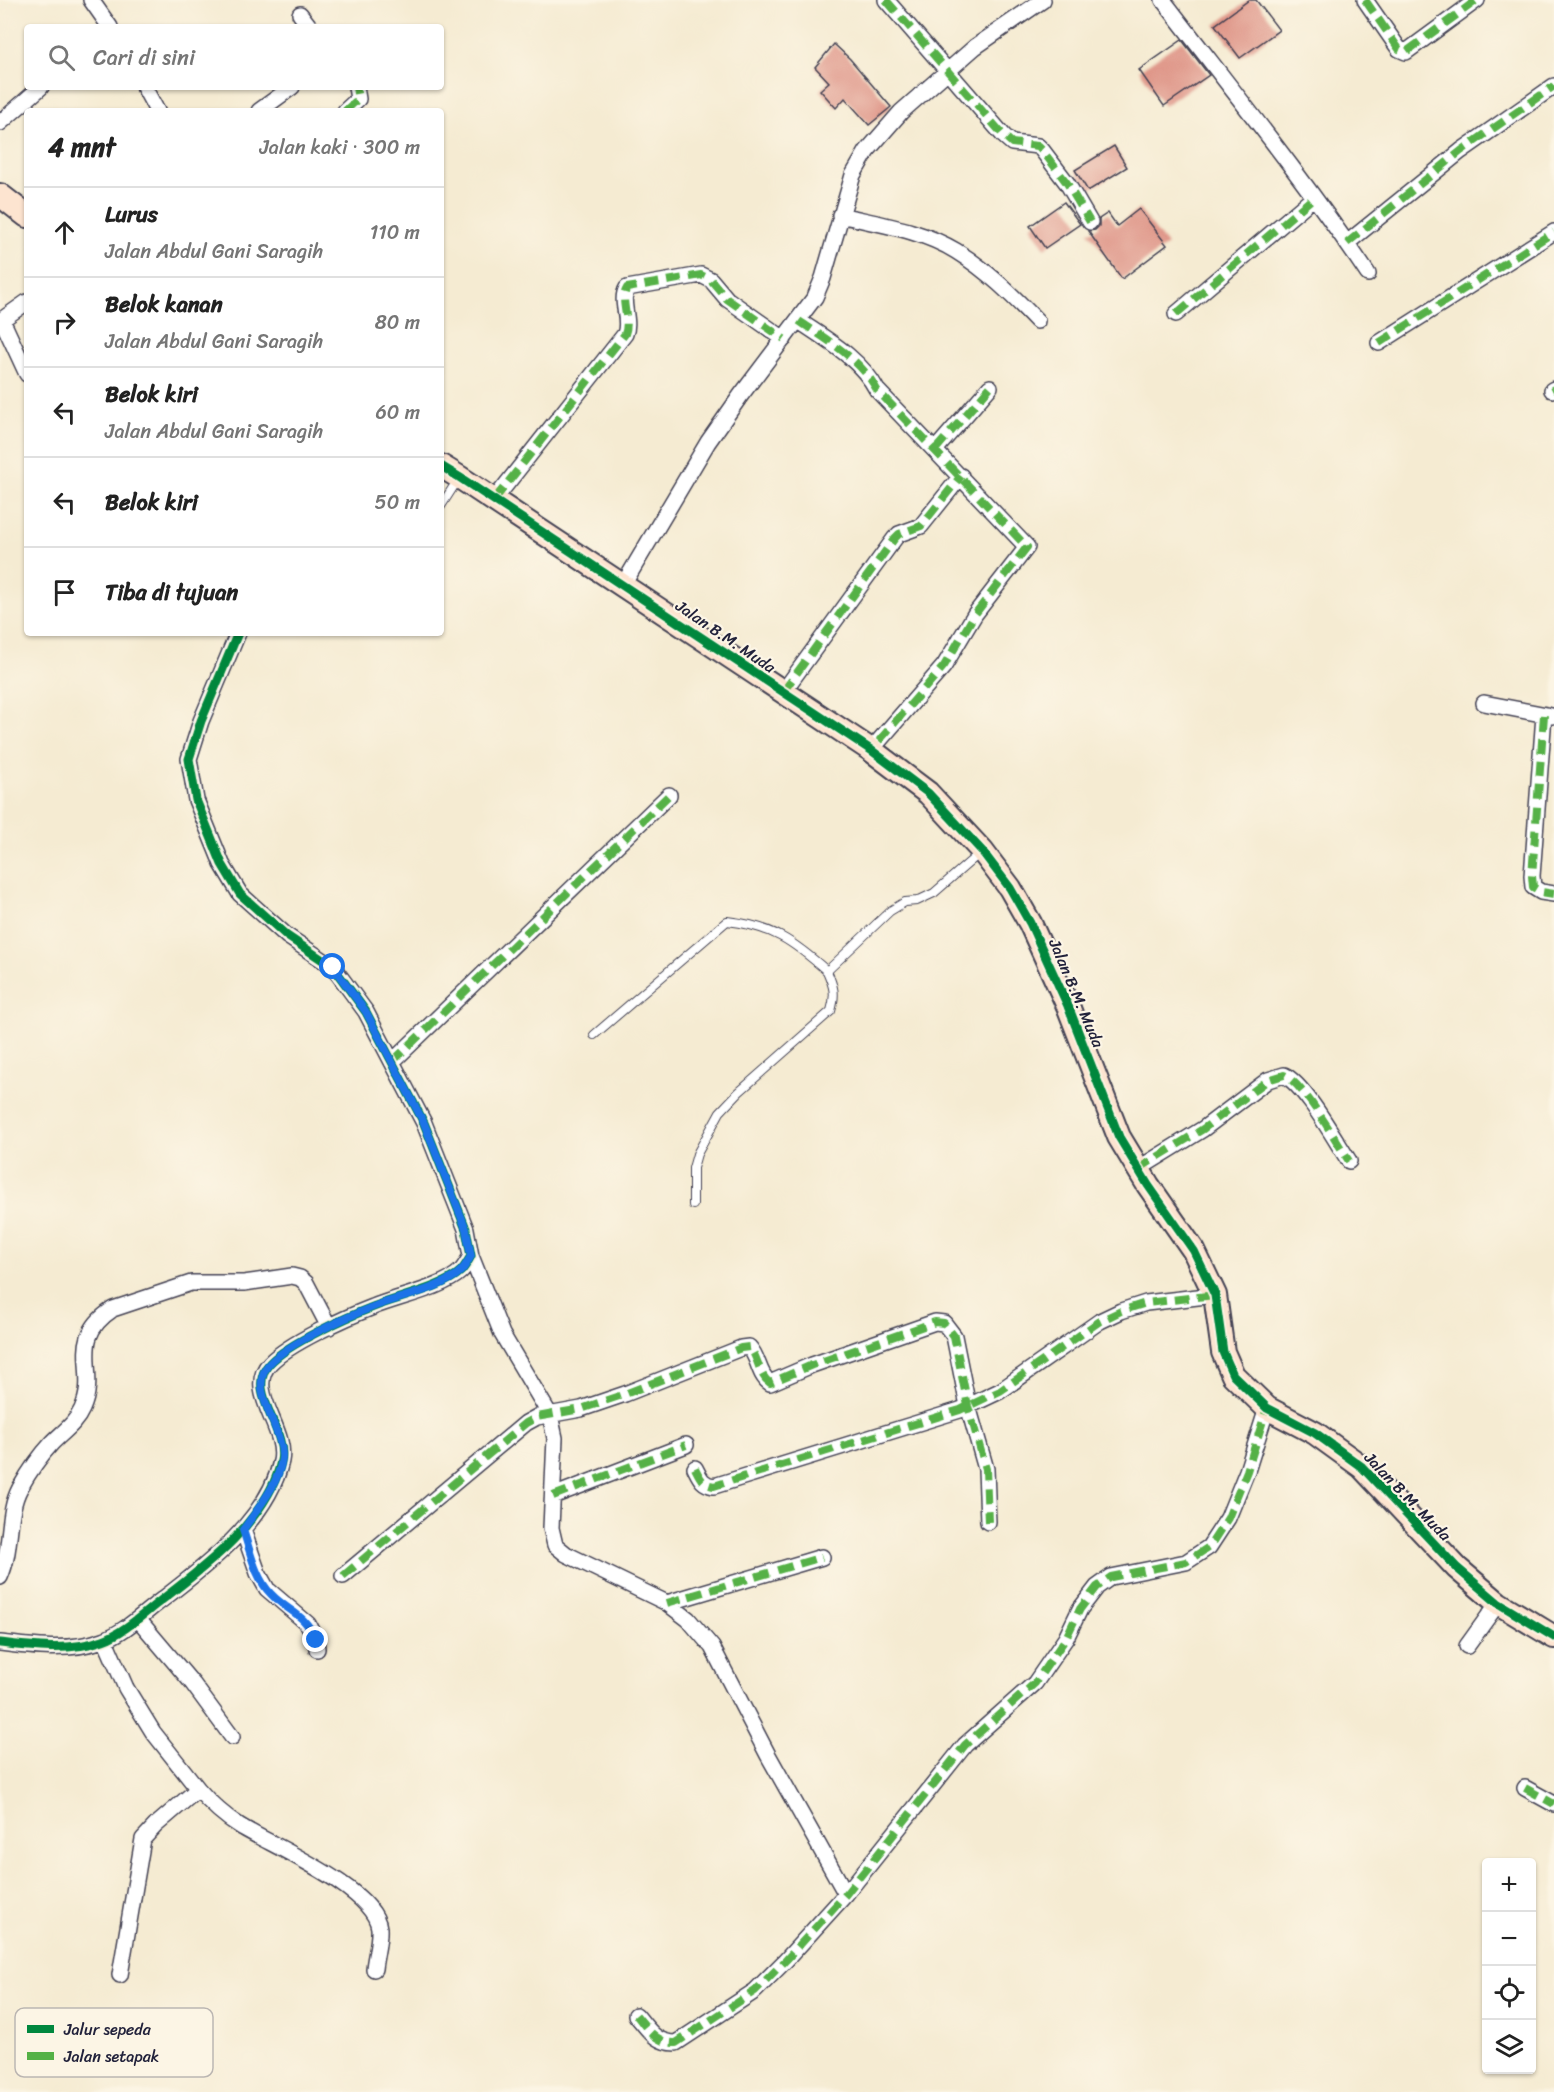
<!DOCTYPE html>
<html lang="id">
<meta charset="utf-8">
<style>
body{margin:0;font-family:Sriracha,sans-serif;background:#f6f6f6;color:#222}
.controls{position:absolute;right:18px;bottom:18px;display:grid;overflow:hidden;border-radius:6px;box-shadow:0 2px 4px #0004}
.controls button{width:54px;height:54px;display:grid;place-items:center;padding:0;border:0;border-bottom:2px solid #e0e0e0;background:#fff;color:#222;font:30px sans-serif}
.stop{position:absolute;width:18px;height:18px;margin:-14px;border:4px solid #1a73e8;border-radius:50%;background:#fff}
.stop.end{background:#1a73e8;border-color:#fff;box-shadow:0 2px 6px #0008}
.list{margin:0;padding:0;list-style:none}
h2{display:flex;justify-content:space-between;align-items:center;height:78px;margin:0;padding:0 24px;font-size:26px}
h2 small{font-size:20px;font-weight:400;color:#767676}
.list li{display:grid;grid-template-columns:39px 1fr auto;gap:18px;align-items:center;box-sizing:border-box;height:90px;padding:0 24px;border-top:2px solid #e0e0e0}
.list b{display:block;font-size:22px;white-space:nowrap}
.list p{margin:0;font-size:20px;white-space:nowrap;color:#767676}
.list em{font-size:20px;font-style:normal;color:#767676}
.icon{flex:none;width:33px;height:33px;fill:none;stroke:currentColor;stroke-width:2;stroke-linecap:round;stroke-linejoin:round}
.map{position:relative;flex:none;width:1554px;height:2092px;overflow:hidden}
.search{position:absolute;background:#fff;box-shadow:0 2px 4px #0004;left:24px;top:24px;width:420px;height:66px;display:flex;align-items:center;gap:15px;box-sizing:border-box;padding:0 21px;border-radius:6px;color:#767676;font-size:22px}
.panel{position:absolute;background:#fff;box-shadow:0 2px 4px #0004;left:24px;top:108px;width:420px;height:528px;border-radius:6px}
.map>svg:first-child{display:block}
.building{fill:#de9385}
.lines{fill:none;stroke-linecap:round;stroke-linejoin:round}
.lane-casing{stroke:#424052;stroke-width:10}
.street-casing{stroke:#424052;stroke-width:18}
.secondary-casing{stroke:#424052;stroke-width:26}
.lane{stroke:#fff;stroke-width:8}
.street{stroke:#fff;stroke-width:15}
.secondary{stroke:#fde4d0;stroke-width:22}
.quiet{stroke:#55b146;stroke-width:8;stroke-dasharray:15 8;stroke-linecap:butt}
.cycleway-casing{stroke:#fcf5e5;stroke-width:13}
.cycleway{stroke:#00873e;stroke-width:9}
.route{stroke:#1a73e8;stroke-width:8}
.labels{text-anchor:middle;stroke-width:4.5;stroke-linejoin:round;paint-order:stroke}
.street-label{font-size:16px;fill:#22223b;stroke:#fcf5e5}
.key{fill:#fcf5e5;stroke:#bbb6b2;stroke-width:1.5}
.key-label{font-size:16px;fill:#22223b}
</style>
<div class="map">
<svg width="1554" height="2092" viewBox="0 0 1554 2092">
<rect width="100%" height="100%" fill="#fcf5e5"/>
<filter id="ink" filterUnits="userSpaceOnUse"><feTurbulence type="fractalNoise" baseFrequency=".0167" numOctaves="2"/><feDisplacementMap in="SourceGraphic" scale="12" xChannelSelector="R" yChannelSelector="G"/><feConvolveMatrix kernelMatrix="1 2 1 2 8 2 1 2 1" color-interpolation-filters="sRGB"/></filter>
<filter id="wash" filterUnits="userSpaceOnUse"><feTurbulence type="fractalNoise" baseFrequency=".008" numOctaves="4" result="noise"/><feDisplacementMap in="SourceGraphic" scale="24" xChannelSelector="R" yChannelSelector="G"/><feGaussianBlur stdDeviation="1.35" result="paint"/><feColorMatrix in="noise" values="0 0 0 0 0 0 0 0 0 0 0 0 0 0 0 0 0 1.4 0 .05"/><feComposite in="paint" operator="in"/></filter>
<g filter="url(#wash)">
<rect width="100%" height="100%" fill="#f5ebd2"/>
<g id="blocks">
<!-- building -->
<path class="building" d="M1249,0H1256L1279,30L1240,58L1215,25Z
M1182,40L1209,75L1164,106L1139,70Z
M834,44L850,59L891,107L869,125L845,98L836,108L820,90L829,82L815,67Z
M1114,146L1127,167L1088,191L1075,170Z
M1064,202L1080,224L1045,248L1030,226Z
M1139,209L1167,245L1122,279L1088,231L1095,230L1099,226V219L1108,213L1117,226Z"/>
</g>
</g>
<g filter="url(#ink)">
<use href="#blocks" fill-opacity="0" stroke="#424052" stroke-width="1.5"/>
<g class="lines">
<!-- lane casing -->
<g class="lane-casing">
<path id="lane" d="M441,506L459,478
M594,1035L727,921C772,926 793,941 827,971
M693,1205V1168L697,1154L720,1112L739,1092L831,1011C836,994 834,987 827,971L890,911L905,902L917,901L934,893L981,852"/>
</g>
<!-- street casing -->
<g class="street-casing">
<path id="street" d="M91,0L110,27
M886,0L1004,136L1012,143L1038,146L1042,150L1067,183L1090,222
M1163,0C1232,90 1305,180 1368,274
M1365,0L1399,49L1406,52L1477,0
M300,14L310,27
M144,87L157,111
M259,111L292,87
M345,111L358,99L356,87
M0,123L41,87
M840,215C878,224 922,230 956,251C987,270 1012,295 1037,321
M1347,243L1461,151L1554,86
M1176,314L1313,198
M2,320L27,374
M0,321L27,302
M799,321C827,340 861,359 877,390L1027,547L975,614L944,666L871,750
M1379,343L1554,232
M1552,390L1554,389
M935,450L990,387
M494,500L625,334C631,319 619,301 627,288L701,275L711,280L727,299L784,339
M623,585L708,442L741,395L815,297L823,278L853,175L867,151L901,112L975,47L1043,0
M783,692L895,538L899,534L921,526L961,476
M1484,703L1552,716
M1544,715L1532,876L1533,887L1541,892L1554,894
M392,1062L669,795
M1138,1169L1203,1129L1268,1080L1284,1075C1305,1085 1335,1140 1349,1161
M471,1256L502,1334L550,1415L555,1438L551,1528L555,1545L566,1554L667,1603L688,1619L712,1647L768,1755L846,1894
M695,1468C700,1478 702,1484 714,1486L960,1410L1000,1391L1100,1321L1121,1311L1146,1303L1215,1295
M553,1496L686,1445
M243,1530L258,1573L267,1589L308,1624L316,1639L317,1649
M343,1576L526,1423L537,1417L581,1409L625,1394L741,1348L749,1347C759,1357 758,1375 770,1383L812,1365L935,1322L944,1323L954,1336L968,1406L986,1469L988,1522
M0,1577C13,1548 6,1514 20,1488C29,1472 40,1456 52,1443C63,1432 76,1423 82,1409C100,1370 66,1340 113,1309L191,1283H244L292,1276L300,1278L306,1283L329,1327
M667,1603L822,1557
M138,1619L193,1684L232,1737
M105,1640L126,1688L153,1732L198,1789L156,1825L143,1839L120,1975
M0,1643C35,1647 69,1652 103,1640C121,1634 140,1617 155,1605C201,1570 268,1521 281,1461C288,1429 244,1390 270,1363C289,1343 347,1317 373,1307C397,1297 443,1288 461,1271C465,1267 468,1261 471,1256L466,1229L424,1123L366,1012L333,967L287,936L240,894L222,864L196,800L189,759L201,721L238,633
M1467,1646L1498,1603
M1525,1788L1554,1804
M198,1789C210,1803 224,1816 240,1826C272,1846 374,1888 379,1928C380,1941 375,1957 374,1969
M636,2015C649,2030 655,2043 676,2043L755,1991L786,1960L846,1894L965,1745L1035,1683L1066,1638L1080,1609L1097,1587L1111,1577L1186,1562L1209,1547L1228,1518L1247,1471L1267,1408"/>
</g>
<!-- secondary casing -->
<g class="secondary-casing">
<path id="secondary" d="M0,195L27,216
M441,466L459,477L871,750L928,793L982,851L1010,888L1030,923L1068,1006L1119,1137L1148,1185L1194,1251L1215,1295L1223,1352L1233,1375L1267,1408L1315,1433L1362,1467L1457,1568L1498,1603L1554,1637"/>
</g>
<!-- lane -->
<use href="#lane" class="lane"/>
<!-- street -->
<use href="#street" class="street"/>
<!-- secondary -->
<use href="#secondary" class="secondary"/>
<!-- quiet -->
<path class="quiet" d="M886,0L1004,136L1012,143L1038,146L1042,150L1067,183L1090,222
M1365,0L1399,49L1406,52L1477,0
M345,111L358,99L356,87
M1347,243L1461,151L1554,86
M1176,314L1313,198
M799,321C827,340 861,359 877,390L1027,547L975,614L944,666L871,750
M1379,343L1554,232
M1552,390L1554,389
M935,450L990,387
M494,500L625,334C631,319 619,301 627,288L701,275L711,280L727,299L784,339
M783,692L895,538L899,534L921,526L961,476
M1544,715L1532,876L1533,887L1541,892L1554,894
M392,1062L669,795
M1138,1169L1203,1129L1268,1080L1284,1075C1305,1085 1335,1140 1349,1161
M695,1468C700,1478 702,1484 714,1486L960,1410L1000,1391L1100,1321L1121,1311L1146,1303L1215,1295
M553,1496L686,1445
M343,1576L526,1423L537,1417L581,1409L625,1394L741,1348L749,1347C759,1357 758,1375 770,1383L812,1365L935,1322L944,1323L954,1336L968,1406L986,1469L988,1522
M667,1603L822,1557
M1525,1788L1554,1804
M636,2015C649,2030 655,2043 676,2043L755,1991L786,1960L846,1894L965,1745L1035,1683L1066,1638L1080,1609L1097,1587L1111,1577L1186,1562L1209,1547L1228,1518L1247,1471L1267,1408"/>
<!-- cycleway casing -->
<g class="cycleway-casing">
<path id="cycleway" d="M441,466L459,477L871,750L928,793L982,851L1010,888L1030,923L1068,1006L1119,1137L1148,1185L1194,1251L1215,1295L1223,1352L1233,1375L1267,1408L1315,1433L1362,1467L1457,1568L1498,1603L1554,1637
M0,1643C35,1647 69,1652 103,1640C121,1634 140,1617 155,1605C201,1570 268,1521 281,1461C288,1429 244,1390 270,1363C289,1343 347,1317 373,1307C397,1297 443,1288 461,1271C465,1267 468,1261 471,1256L466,1229L424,1123L366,1012L333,967L287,936L240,894L222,864L196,800L189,759L201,721L238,633"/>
</g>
<!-- cycleway -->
<use href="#cycleway" class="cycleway"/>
</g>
</g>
<g class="lines" filter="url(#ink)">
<!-- route -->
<path class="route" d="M316,1640C303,1611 289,1613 271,1594C255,1578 250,1550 243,1530C257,1509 279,1485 282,1458C284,1428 246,1389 269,1364C287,1344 346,1317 373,1307C398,1297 441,1290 461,1271C465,1267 468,1261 471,1256L466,1229L424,1123L366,1012L333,967"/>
</g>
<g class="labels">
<!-- street labels -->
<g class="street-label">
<text transform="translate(726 636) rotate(34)" y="6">Jalan B.M. Muda</text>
<text transform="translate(1077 993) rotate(67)" y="6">Jalan B.M. Muda</text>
<text transform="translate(1408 1496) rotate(46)" y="6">Jalan B.M. Muda</text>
</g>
</g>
<!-- legend -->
<rect x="15" y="2008" width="198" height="69" rx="9" class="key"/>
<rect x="27" y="2025" width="27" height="8" fill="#00873e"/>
<rect x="27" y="2052" width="27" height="8" fill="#55b146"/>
<g class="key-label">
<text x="64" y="2035">Jalur sepeda</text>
<text x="64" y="2062">Jalan setapak</text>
</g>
</svg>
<div class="controls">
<button>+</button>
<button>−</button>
<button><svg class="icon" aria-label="locate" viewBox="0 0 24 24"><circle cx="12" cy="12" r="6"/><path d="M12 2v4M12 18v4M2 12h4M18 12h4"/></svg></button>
<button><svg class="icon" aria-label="layers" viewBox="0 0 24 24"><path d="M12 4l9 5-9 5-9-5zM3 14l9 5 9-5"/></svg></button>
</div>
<div class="stop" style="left:333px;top:967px"></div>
<div class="stop end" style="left:316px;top:1640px"></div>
<div class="search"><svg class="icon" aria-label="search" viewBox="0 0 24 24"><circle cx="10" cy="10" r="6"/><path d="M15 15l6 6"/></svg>Cari di sini</div>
<section class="panel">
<h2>4 mnt<small>Jalan kaki · 300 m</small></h2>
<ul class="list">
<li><svg class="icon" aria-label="ahead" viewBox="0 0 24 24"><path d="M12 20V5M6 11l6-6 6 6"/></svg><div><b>Lurus</b><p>Jalan Abdul Gani Saragih</p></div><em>110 m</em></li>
<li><svg class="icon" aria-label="right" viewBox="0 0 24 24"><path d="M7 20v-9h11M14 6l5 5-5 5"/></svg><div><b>Belok kanan</b><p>Jalan Abdul Gani Saragih</p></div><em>80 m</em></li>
<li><svg class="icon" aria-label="left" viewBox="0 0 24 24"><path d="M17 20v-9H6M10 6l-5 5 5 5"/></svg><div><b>Belok kiri</b><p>Jalan Abdul Gani Saragih</p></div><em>60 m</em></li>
<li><svg class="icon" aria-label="left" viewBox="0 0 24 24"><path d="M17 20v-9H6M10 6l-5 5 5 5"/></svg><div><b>Belok kiri</b></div><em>50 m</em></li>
<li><svg class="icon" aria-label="arrive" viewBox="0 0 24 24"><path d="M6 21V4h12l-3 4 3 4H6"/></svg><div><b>Tiba di tujuan</b></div></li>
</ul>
</section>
</div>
